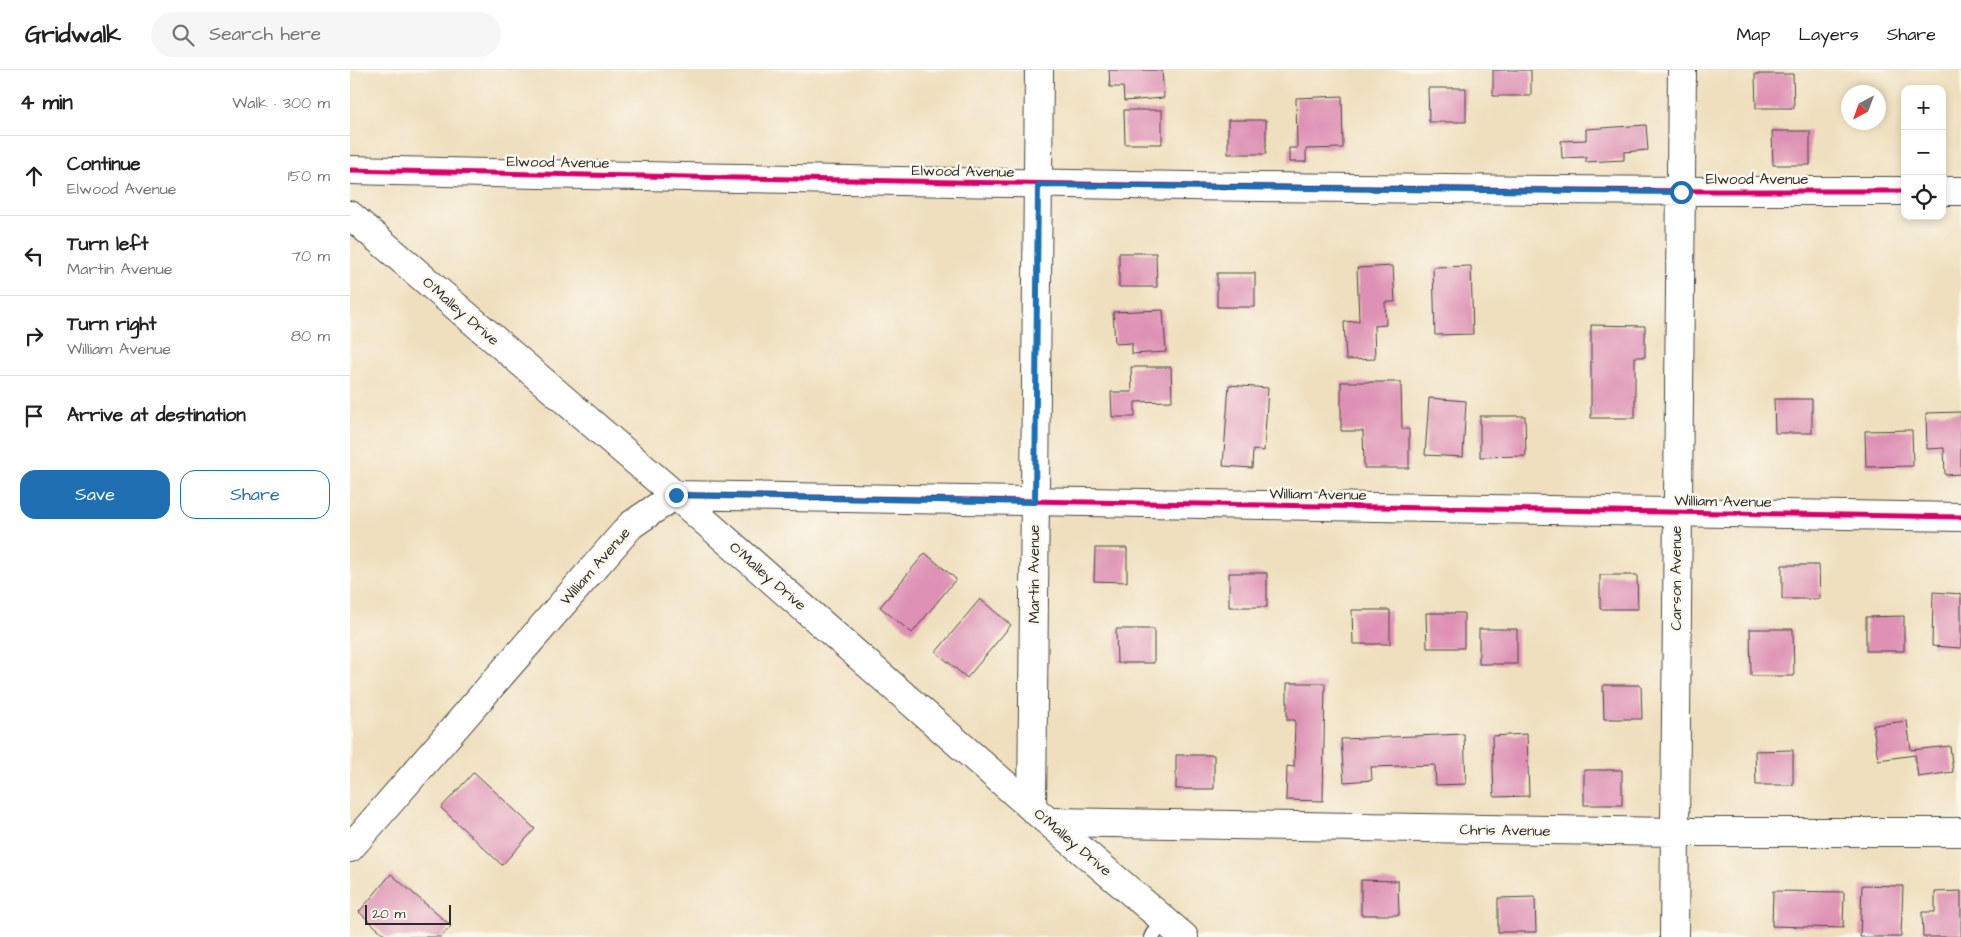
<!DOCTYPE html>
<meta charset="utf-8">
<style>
body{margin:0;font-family:"Architects Daughter",sans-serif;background:#f6f6f6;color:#202124}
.controls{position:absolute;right:15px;top:15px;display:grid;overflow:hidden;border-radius:10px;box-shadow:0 2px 8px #0003}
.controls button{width:45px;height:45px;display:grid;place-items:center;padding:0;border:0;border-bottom:1px solid #e0e0e0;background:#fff;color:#202124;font:25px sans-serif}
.compass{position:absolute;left:1491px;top:15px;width:45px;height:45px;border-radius:50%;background:#fff;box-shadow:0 2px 8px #0003;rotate:221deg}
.scale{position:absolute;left:15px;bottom:12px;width:86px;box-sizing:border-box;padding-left:5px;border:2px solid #2b2b2b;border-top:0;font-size:14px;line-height:18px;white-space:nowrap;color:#2b2b2b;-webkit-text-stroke:4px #fbf7ec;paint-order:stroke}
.stop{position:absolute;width:15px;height:15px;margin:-11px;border:4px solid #1f6fb2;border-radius:50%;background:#fff}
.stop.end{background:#1f6fb2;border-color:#fff;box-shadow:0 1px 5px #0008}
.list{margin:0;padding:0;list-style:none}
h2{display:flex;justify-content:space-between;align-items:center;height:65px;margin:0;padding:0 20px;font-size:21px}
h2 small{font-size:16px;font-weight:400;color:#757577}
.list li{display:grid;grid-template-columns:32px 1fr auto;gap:15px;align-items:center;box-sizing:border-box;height:80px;padding:0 20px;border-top:1px solid #e0e0e0}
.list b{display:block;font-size:19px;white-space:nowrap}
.list p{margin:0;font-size:16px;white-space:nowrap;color:#757577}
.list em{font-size:16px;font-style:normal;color:#757577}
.actions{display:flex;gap:10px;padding:15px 20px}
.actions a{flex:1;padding:11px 0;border:1px solid #1f6fb2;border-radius:15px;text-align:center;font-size:18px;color:#1f6fb2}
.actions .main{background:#1f6fb2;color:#fff}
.icon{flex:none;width:28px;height:28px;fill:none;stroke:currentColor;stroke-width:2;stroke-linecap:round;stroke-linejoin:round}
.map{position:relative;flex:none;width:1611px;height:867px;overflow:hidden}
header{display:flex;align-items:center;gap:30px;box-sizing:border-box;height:70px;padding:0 25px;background:#fff;border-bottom:1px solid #e0e0e0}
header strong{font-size:24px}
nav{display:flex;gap:28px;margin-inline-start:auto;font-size:18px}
.search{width:350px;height:45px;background:#f6f6f6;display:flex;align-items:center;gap:12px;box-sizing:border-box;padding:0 18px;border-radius:28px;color:#757577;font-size:19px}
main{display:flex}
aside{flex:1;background:#fff}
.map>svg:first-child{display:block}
.building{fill:#de91b4}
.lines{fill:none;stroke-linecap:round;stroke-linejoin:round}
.service-casing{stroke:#484641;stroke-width:18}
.minor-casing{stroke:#484641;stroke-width:30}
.tertiary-casing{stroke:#484641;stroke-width:30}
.service{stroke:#fff;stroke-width:15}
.minor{stroke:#fff;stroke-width:28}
.tertiary{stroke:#fff;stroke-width:28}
.cycleway-casing{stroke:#fbf7ec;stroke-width:8}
.cycleway{stroke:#d6006c;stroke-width:5}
.route{stroke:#1f6fb2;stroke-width:6}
.labels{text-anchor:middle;stroke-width:5;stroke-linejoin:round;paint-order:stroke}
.street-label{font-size:15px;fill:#2b2b2b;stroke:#fbf7ec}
</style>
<header>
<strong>Gridwalk</strong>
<div class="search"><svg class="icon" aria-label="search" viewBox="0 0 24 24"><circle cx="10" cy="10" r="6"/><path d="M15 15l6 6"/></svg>Search here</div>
<nav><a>Map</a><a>Layers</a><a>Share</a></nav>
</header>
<main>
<aside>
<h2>4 min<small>Walk · 300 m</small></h2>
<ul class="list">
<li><svg class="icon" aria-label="ahead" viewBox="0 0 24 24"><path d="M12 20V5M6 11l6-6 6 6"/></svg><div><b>Continue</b><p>Elwood Avenue</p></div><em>150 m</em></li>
<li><svg class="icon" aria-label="left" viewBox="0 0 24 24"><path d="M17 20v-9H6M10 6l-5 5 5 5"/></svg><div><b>Turn left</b><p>Martin Avenue</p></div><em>70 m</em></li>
<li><svg class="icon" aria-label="right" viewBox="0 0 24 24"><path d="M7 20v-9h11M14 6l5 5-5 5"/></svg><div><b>Turn right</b><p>William Avenue</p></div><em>80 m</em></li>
<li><svg class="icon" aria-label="arrive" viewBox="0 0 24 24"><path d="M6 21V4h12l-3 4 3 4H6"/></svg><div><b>Arrive at destination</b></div></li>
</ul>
<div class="actions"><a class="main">Save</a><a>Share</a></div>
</aside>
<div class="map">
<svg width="1611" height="867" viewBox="0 0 1611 867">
<rect width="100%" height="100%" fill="#fbf7ec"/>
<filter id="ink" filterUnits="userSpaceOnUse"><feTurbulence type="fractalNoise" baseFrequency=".02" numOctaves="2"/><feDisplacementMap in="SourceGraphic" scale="10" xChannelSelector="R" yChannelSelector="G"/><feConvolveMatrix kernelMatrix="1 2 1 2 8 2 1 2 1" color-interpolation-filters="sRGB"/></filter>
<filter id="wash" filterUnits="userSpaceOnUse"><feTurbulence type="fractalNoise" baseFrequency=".0096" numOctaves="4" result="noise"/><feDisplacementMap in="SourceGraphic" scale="20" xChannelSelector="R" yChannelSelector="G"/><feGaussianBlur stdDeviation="1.12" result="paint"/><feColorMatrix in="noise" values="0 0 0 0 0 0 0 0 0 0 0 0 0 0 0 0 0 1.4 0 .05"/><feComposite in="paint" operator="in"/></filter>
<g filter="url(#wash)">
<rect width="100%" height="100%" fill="#efdfbe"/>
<g id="blocks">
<!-- building -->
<path class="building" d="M759,0H812L814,28L774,31L773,17H760Z
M1143,0H1181V26H1143Z
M1405,4H1443L1444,38H1406Z
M1078,18H1116V52H1079Z
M992,26L993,78L956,79V92H939V78H947L946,28Z
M774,40H812V74H775Z
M878,50H916V84H878Z
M1296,55L1298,80L1274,82V90L1236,92V87L1212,88L1211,71L1236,70V59Z
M1422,61H1460V95H1423Z
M769,183H806L807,217H769Z
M1043,196L1045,232H1035L1036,255L1024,256L1025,289L996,290L994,252L1009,251L1007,198Z
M1121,196L1123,264L1085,265L1083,197Z
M867,203H905V237H867Z
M813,240L816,282L782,284V273L765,274L763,242Z
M1241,255L1295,256V287H1285V348H1241Z
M781,297H821L822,331L785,332V347H762L761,322H782Z
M991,312H1051L1052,359H1059V398H1014L1013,361H991Z
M879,315L918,318L914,381L903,380L902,398L873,396Z
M1079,328L1116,331L1113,387L1075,385Z
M1424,329H1462V363H1425Z
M1611,342V404L1595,405L1594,378L1577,379L1576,343Z
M1130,346H1175L1176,386L1130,387Z
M1562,360L1563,396L1516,397L1515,361Z
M745,478H777V512L744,511Z
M575,483L606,509L562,563L530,537Z
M1432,495H1469L1470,529H1432Z
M879,503H917V537H879Z
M1250,505H1287L1288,539H1250Z
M1583,522L1611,524V578L1582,576Z
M630,529L661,555L617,608L586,582Z
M1002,540H1040V574H1003Z
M1076,543H1114V578H1077Z
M1554,546V581H1516V547Z
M766,559H804V593H767Z
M1129,559H1167V594H1129Z
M1400,559H1443L1444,606H1401Z
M937,613H975L973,731L936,730L937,696L944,697L945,650H937Z
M1253,615H1291L1292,649H1254Z
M1557,651L1561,680L1600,676L1603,702L1568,707L1565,685L1528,690L1523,655Z
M1114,664L1116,714L1086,715L1085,695L1021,697L1022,710L994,712L991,669Z
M1177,664L1179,726L1144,727L1142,666Z
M1443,680V715H1406L1405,681Z
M826,685H864V719H826Z
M1234,700H1272V735H1234Z
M124,702L185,759L152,795L91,738Z
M41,804L101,856L91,867H37L9,842Z
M1011,810L1048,811L1049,845H1011Z
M1512,815L1553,816L1551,867H1510Z
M1423,821L1494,822L1493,858L1422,856Z
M1611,821V867H1573L1572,842H1585V822Z
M1185,827L1186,862H1148V828Z"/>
</g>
</g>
<g filter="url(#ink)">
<use href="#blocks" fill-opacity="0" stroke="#484641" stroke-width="1"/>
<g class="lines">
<!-- service casing -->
<g class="service-casing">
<path id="service" d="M802,867L812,849"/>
</g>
<!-- minor casing -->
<g class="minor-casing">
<path id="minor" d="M0,100C518,111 1036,122 1555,121
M1592,121H1611
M0,145L325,425L682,738
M700,752L1325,762H1611
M0,778L281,455L325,425L1611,447
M1324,867L1332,0"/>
</g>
<!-- tertiary casing -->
<g class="tertiary-casing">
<path id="tertiary" d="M689,0L682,738L834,867"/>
</g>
<!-- service -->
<use href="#service" class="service"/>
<!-- minor -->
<use href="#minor" class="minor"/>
<!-- tertiary -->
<use href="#tertiary" class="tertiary"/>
<!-- cycleway casing -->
<g class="cycleway-casing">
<path id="cycleway" d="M0,100C518,111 1036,122 1555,121
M325,425L1611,447"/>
</g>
<!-- cycleway -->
<use href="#cycleway" class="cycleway"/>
</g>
</g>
<g class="lines" filter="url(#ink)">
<!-- route -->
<path class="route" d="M326,425L685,432L688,115L1331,122"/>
</g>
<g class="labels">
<!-- street labels -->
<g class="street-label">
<text transform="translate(208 92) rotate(1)" y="5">Elwood Avenue</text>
<text transform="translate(613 101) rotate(1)" y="5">Elwood Avenue</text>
<text x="1407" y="114">Elwood Avenue</text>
<text transform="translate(111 241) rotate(41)" y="5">O'Malley Drive</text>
<text transform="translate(968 424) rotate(1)" y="5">William Avenue</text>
<text transform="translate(1373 431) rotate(1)" y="5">William Avenue</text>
<text transform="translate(245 496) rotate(-49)" y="5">William Avenue</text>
<text transform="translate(684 504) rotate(-90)" y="5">Martin Avenue</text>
<text transform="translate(418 506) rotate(41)" y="5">O'Malley Drive</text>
<text transform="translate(1326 508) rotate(-90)" y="5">Carson Avenue</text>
<text transform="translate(1155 760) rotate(1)" y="5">Chris Avenue</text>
<text transform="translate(723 772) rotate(40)" y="5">O'Malley Drive</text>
</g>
</g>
</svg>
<div class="controls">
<button>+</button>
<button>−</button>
<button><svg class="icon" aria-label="locate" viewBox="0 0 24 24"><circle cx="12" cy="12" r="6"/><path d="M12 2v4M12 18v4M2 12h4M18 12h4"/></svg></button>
</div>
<svg class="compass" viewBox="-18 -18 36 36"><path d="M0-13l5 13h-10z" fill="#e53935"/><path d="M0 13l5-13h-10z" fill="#757577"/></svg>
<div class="scale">20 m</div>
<div class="stop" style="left:1331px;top:122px"></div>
<div class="stop end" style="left:326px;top:425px"></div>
</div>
</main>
